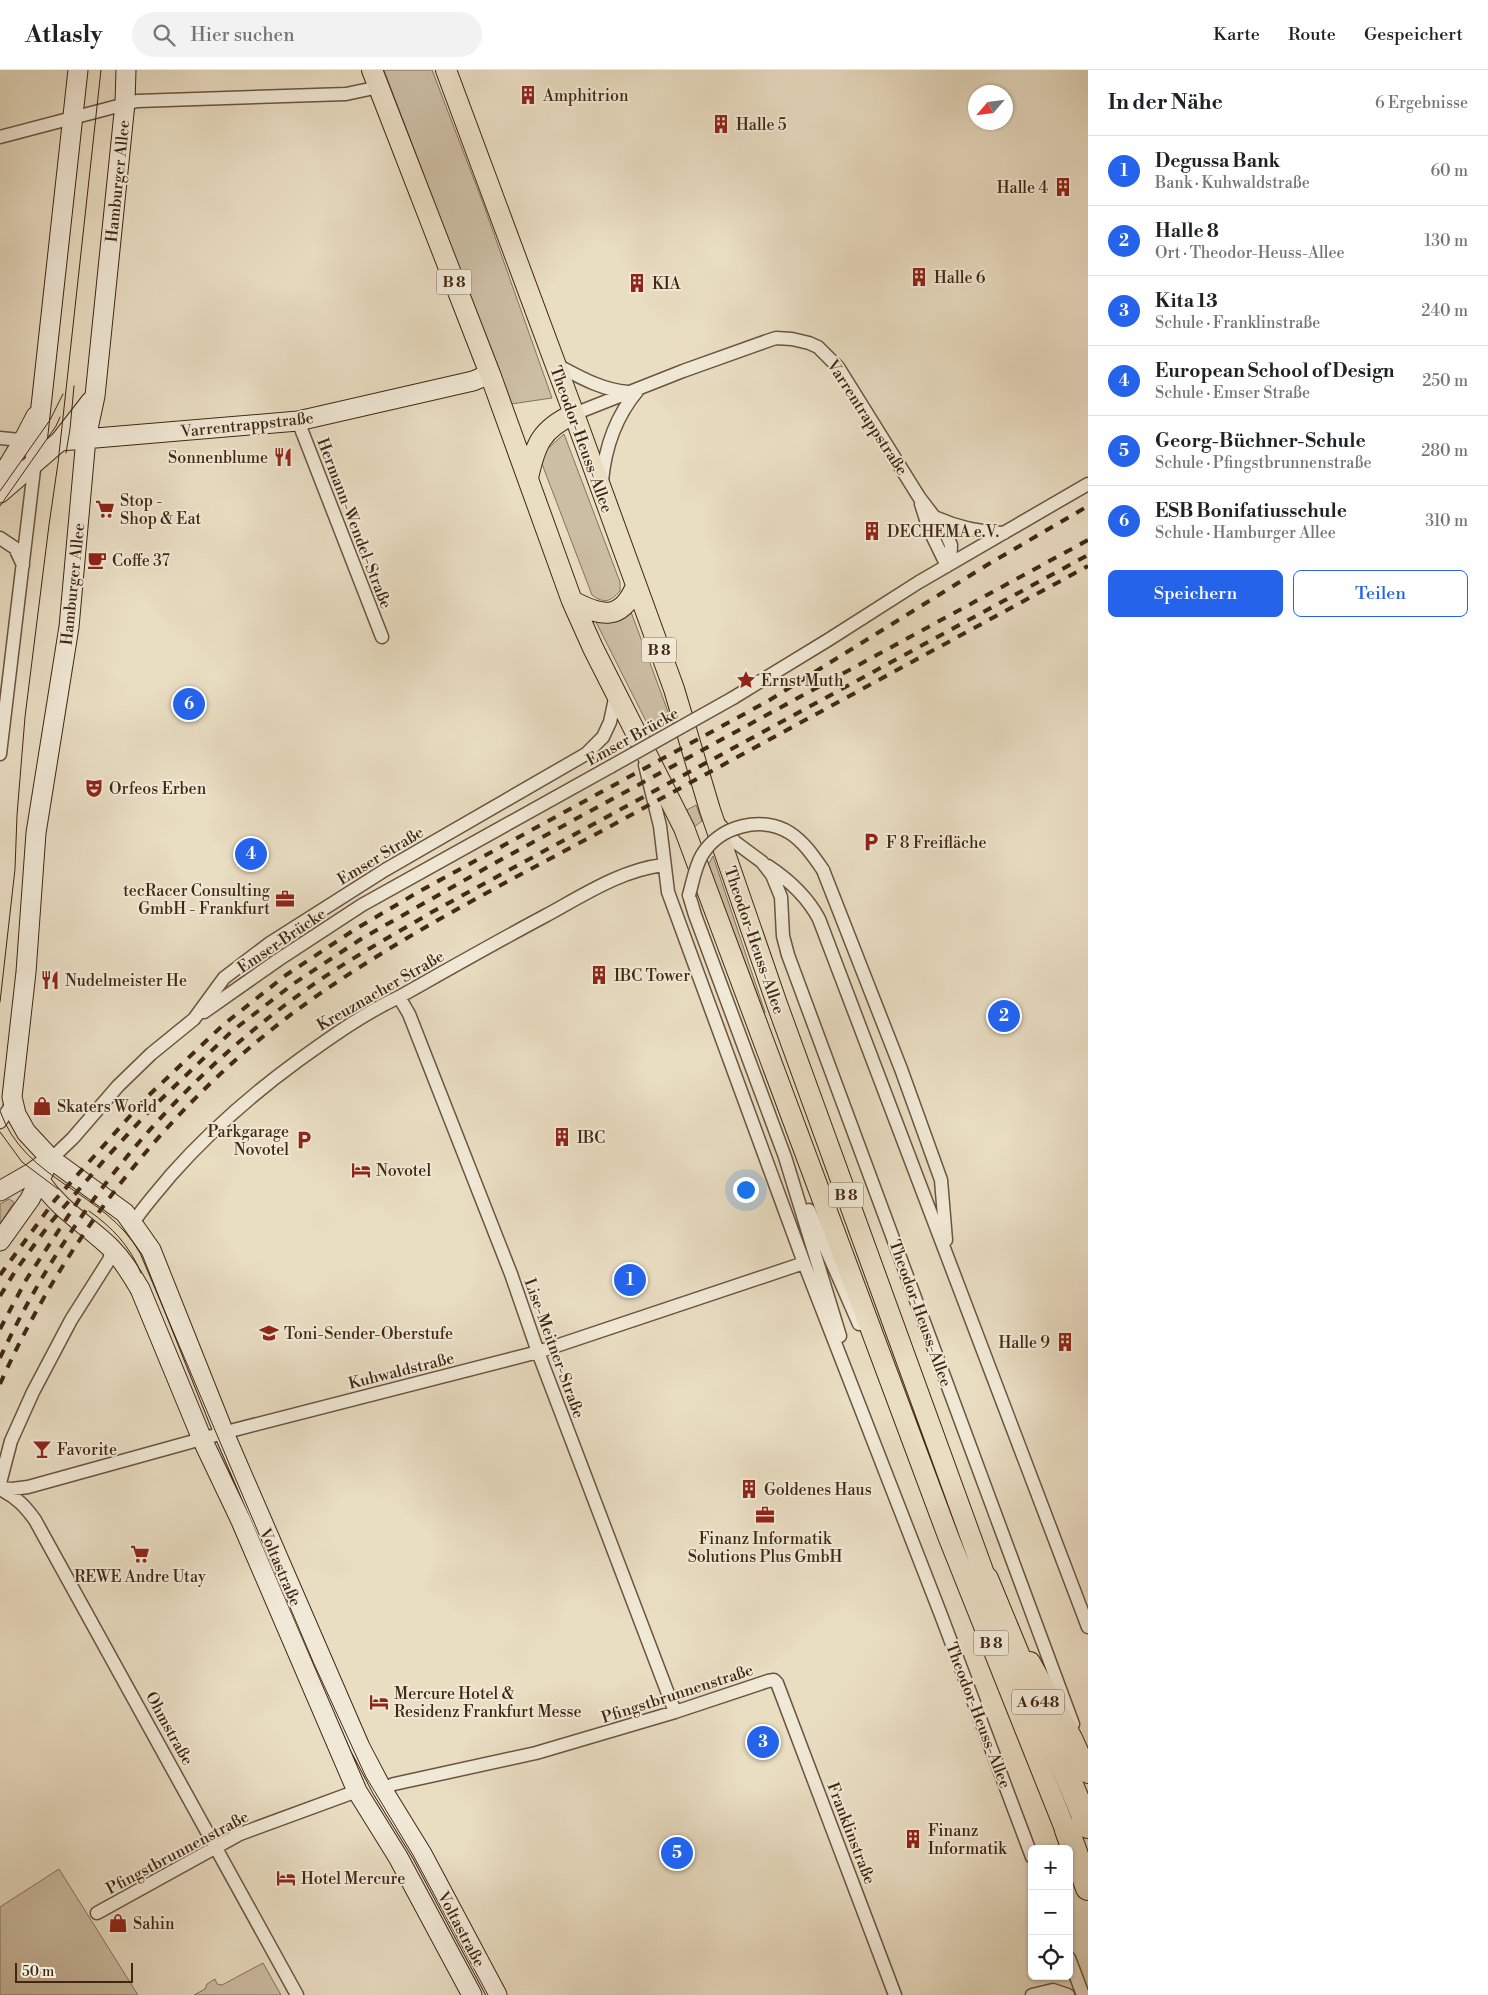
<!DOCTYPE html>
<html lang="de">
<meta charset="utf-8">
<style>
body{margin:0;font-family:"Libre Bodoni",serif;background:#f2f2f2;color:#202124}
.controls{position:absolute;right:15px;bottom:15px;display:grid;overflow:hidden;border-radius:8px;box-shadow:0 1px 4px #0004}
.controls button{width:45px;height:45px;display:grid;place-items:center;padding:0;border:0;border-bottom:1px solid #e0e0e0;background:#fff;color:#202124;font:25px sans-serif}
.compass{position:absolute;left:968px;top:15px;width:45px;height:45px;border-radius:50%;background:#fff;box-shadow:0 1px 4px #0004;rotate:242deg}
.scale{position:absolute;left:15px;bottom:12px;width:118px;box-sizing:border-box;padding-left:5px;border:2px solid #412712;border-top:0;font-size:14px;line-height:18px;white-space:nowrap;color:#412712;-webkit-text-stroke:4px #f1e9d7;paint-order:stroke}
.you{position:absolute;left:745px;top:1119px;width:18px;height:18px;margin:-12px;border:4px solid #fff;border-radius:50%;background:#1a73e8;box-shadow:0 0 0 8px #1a73e833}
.badge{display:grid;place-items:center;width:32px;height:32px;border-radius:50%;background:#2563eb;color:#fff;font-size:16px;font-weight:700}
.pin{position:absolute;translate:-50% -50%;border:2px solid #fff;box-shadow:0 1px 5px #0006}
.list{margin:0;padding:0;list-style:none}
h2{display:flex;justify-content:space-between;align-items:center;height:65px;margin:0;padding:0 20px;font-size:21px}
h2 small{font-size:16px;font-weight:400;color:#757577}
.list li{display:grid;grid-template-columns:32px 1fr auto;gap:15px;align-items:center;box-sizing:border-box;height:70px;padding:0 20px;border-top:1px solid #e0e0e0}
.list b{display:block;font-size:19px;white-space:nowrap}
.list p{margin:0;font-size:16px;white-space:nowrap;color:#757577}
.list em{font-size:16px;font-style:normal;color:#757577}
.actions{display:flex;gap:10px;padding:15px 20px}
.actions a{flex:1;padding:11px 0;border:1px solid #2563eb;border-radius:8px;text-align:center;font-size:18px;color:#2563eb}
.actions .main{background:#2563eb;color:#fff}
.icon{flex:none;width:28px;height:28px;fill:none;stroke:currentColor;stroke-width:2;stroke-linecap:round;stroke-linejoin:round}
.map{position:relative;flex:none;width:1088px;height:1925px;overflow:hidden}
header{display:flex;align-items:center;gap:30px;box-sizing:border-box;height:70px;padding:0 25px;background:#fff;border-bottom:1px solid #e0e0e0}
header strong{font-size:24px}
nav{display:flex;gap:28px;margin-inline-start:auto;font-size:18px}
.search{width:350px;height:45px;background:#f2f2f2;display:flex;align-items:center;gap:12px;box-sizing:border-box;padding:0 18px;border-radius:28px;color:#757577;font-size:19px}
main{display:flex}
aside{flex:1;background:#fff}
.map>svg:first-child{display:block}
.green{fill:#ccbea4;stroke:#86725b}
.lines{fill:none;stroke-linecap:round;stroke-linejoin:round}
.street-casing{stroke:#6b543e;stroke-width:15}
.secondary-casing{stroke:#412712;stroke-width:21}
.primary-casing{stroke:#412712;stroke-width:22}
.highway-casing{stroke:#412712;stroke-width:26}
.street{stroke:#f1e9d7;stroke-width:12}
.secondary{stroke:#f1e9d7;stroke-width:19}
.primary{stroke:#e9ddc2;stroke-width:20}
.highway{stroke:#e9ddc2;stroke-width:24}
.tram{stroke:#412712;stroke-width:1}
.rail{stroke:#412712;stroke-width:4;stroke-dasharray:9 9;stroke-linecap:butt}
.street-bridge-casing{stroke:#6b543e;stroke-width:15;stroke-linecap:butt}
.street-bridge{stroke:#f1e9d7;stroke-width:12}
.labels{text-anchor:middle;stroke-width:4;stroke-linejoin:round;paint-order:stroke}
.shield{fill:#f1e9d7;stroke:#76614d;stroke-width:1}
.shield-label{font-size:15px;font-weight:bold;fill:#412712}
.poi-label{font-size:16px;fill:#412712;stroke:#f1e9d7;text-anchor:start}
.street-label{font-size:16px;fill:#412712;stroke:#f1e9d7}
</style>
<header>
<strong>Atlasly</strong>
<div class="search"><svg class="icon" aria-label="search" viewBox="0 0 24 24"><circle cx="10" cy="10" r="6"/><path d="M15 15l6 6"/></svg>Hier suchen</div>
<nav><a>Karte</a><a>Route</a><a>Gespeichert</a></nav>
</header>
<main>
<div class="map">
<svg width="1088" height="1925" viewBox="0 0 1088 1925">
<rect width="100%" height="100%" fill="#e9ddc2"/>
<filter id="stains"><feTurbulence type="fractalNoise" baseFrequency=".004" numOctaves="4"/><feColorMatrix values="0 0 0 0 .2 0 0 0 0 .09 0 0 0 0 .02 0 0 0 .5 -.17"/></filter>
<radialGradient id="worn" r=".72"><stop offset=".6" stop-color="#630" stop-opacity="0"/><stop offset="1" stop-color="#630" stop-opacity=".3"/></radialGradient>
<!-- green -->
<path class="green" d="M384,0H432L483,133L552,328L511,334Z
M564,364L620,512V521C610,532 604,534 592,525L542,394L544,382Z
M631,542L670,647L650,659L594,548C609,552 619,553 631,542Z
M696,735L702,751L694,757L685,741Z
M713,786L765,942V943H763L707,797Z
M9,1129L14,1132L0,1154V1134Z
M59,1799L138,1925H0V1837Z
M263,1893L281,1925H194L205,1919L207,1914L215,1909L217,1914L222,1915Z"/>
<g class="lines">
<!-- street casing -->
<g class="street-casing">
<path id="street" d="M0,67L137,31L346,24L379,17
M555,294C578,306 601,320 628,322
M574,344L683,301L767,271L776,268L792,269L809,273L818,277L838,297L919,427L945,461L951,475L950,494
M298,351L382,567
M0,368L30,371
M602,411C605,378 616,346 638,320
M921,434L929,459L947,496
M937,448C959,458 979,462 1004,463
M0,468L15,478L23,495
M733,628L828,570L919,512L1088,414
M0,684L35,391
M645,695L660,756L668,822L804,1193L941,1545L1032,1787
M720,755L735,772L762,792L772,805L781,827L783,866L788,885L1073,1654
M768,796C789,810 807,826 819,849L1088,1557
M823,800L901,999L941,1110L946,1170
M689,825L695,845L785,1087L840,1266
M399,927L409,944L511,1204L538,1282L675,1642
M204,942L278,890L362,835L610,697
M0,1052L9,1039L12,1028
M51,1089L73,1068L118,1016L151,984L194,949L224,908L270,873L385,800L586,684L603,667L610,652L616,624
M809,1140L859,1254
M133,1153C144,1136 158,1121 171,1105C210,1061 251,1025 299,990C331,967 363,944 399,927C447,900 496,872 545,846C582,826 621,800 663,795
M0,1413L11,1371L33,1322L71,1250L109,1190L112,1179
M0,1418L12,1419L28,1417L234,1360L538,1282L804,1193
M2,1420C17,1428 25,1436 35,1450L297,1925
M382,1719L394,1714L536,1683L675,1642L768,1611L774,1610L777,1613L895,1925
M97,1843L240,1764L357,1721
M1069,1888L1083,1925
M1032,1925L1053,1920L1068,1925"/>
</g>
<!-- secondary casing -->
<g class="secondary-casing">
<path id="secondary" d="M126,0L125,33L95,326L86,368L69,557L36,763L26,902L12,1027L16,1044L26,1062L51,1089L125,1143L151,1180L224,1363L360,1677L382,1719L422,1784L497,1925
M60,371L298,351L473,311L490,304
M35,391L78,0
M0,409L23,371L36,346
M0,423L60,371L91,331
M40,1111C62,1142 85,1153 111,1178C123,1190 131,1204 140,1219L202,1369L241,1451L357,1721L398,1787L472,1925
M0,1121L33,1102L48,1091
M0,1171L30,1129L44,1101"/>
</g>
<!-- primary casing -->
<g class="primary-casing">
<path id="primary" d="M372,0L490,304L572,531L593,578L684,758L948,1466L1071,1774
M446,0L574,344L674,619L710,740L777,934L986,1509L993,1522
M528,408C535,375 541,359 574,344
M572,531C601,546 621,552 636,516
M1030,1592L1072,1668L1088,1703"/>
</g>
<!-- highway casing -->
<g class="highway-casing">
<path id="highway" d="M986,1509L1088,1756
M1067,1760L1088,1818"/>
</g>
<!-- street -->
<use href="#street" class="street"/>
<!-- secondary -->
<use href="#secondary" class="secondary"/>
<!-- primary -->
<use href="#primary" class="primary"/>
<!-- highway -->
<use href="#highway" class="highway"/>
<!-- tram -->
<path class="tram" d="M66,383L70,359L74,316
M0,421L50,350L63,324
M0,436L56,356L60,347
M0,932L15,799L17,745L25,647L49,455L58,393L101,0
M0,1041C25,1112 105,1121 140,1183L314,1594L366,1707L413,1785L488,1925
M0,1062L22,1092L58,1119
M89,1141C112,1157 130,1176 141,1203"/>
<!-- rail -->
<path class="rail" d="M0,1205L55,1130L147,1027L223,955L286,905L354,860L420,821L768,631L987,495L1088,436
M0,1226L16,1200L51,1152L106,1088L151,1039L231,962L293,914L361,869L493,794L1088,470
M0,1259L26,1210L82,1125
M0,1288C67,1144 171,1017 300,924C342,893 388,868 432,842L1088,485
M0,1314C67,1164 174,1028 308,932C412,858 528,802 640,740C789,659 939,577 1088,496"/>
<!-- street-bridge casing -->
<g class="street-bridge-casing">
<path id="street-bridge" d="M610,697L733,628
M689,825C693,811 695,797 702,785C719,756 762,745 790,763C804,772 814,787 823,800"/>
</g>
<!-- street-bridge -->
<use href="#street-bridge" class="street-bridge"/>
</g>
<!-- icons -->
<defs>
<g id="building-bare" transform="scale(1.5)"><path d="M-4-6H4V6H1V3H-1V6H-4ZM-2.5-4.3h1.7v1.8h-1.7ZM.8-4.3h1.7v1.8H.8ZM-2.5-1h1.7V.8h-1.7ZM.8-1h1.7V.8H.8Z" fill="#8f2418" stroke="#f1e9d7" stroke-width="2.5" paint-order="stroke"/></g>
<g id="restaurant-bare" transform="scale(1.5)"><path d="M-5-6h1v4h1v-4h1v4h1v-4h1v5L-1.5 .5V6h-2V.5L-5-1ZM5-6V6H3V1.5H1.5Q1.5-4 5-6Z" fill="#8f2418" stroke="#f1e9d7" stroke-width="2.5" paint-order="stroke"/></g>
<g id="supermarket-bare" transform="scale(1.5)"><path d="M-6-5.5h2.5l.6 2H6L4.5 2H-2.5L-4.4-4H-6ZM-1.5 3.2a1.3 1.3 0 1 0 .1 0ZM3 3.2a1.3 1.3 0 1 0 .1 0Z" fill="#8f2418" stroke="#f1e9d7" stroke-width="2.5" paint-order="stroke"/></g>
<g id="cafe-bare" transform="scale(1.5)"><path d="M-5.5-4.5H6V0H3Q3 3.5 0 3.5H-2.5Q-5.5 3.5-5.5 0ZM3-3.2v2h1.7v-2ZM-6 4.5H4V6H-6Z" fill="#8f2418" stroke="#f1e9d7" stroke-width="2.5" paint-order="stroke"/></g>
<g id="sight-bare" transform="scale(1.5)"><path d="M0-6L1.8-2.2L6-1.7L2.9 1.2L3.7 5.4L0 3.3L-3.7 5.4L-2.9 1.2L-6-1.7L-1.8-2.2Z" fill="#8f2418" stroke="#f1e9d7" stroke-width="2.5" paint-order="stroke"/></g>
<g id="theatre-bare" transform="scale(1.5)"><path d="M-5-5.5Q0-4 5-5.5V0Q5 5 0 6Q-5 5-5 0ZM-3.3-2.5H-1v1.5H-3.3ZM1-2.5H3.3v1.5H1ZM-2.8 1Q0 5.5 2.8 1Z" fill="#8f2418" stroke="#f1e9d7" stroke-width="2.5" paint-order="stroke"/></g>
<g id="parking-bare" transform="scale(1.5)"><path d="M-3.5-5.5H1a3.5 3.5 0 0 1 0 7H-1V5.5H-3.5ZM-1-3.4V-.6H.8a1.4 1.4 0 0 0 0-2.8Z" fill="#8f2418" stroke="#f1e9d7" stroke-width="2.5" paint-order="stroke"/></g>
<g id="office-bare" transform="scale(1.5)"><path d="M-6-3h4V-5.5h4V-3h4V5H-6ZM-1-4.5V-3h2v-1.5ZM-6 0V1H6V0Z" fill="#8f2418" stroke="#f1e9d7" stroke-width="2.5" paint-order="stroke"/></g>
<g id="shop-bare" transform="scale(1.5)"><path d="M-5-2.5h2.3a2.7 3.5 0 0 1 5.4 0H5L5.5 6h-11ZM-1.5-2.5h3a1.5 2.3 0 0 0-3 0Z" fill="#8f2418" stroke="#f1e9d7" stroke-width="2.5" paint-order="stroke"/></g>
<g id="hotel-bare" transform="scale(1.5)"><path d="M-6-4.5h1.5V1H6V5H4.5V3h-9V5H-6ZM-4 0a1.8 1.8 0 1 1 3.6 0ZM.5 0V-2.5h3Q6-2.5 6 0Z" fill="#8f2418" stroke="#f1e9d7" stroke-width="2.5" paint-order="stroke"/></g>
<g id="school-bare" transform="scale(1.5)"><path d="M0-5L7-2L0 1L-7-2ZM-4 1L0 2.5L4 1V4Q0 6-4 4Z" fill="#8f2418" stroke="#f1e9d7" stroke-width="2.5" paint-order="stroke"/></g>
<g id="bar-bare" transform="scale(1.5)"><path d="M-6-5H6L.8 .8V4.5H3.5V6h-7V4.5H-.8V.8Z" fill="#8f2418" stroke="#f1e9d7" stroke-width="2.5" paint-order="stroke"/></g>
</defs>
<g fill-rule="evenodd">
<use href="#building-bare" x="528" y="25"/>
<use href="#building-bare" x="721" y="54"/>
<use href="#building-bare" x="1063" y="117"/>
<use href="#building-bare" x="919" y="207"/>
<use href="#building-bare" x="637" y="213"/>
<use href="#restaurant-bare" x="283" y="387"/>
<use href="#supermarket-bare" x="105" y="439"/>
<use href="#building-bare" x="872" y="461"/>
<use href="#cafe-bare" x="97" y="490"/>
<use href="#sight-bare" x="746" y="610"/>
<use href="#theatre-bare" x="94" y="718"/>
<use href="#parking-bare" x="871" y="772"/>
<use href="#office-bare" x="285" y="829"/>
<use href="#building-bare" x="599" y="905"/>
<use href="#restaurant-bare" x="50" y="910"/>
<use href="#shop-bare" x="42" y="1036"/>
<use href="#building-bare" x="562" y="1067"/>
<use href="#parking-bare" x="304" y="1070"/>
<use href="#hotel-bare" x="361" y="1100"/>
<use href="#school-bare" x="269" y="1263"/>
<use href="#building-bare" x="1065" y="1272"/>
<use href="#bar-bare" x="42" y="1379"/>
<use href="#building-bare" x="749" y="1419"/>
<use href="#office-bare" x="765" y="1445"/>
<use href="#supermarket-bare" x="140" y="1484"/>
<use href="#hotel-bare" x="379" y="1632"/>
<use href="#building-bare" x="913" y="1769"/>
<use href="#hotel-bare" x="286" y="1808"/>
<use href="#shop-bare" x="118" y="1853"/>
</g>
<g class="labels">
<!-- shield labels -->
<g class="shield">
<rect x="436.5" y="199.5" width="35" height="25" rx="4"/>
<rect x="641.5" y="567.5" width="35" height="25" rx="4"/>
<rect x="828.5" y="1112.5" width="35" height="25" rx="4"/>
<rect x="973.5" y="1560.5" width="35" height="25" rx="4"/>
<rect x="1012" y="1619.5" width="52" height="25" rx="4"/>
</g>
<g class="shield-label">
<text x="454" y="217">B 8</text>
<text x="659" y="585">B 8</text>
<text x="846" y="1130">B 8</text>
<text x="991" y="1578">B 8</text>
<text x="1038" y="1637">A 648</text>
</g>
<!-- poi labels -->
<g class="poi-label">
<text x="543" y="31">Amphitrion</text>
<text x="736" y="60">Halle 5</text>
<text x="1048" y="123" text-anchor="end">Halle 4</text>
<text x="934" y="213">Halle 6</text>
<text x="652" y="219">KIA</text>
<text x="268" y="393" text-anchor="end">Sonnenblume</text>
<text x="120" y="436">Stop -<tspan x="120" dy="18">Shop &amp; Eat</tspan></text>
<text x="887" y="467">DECHEMA e.V.</text>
<text x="112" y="496">Coffe 37</text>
<text x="761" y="616">Ernst Muth</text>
<text x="109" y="724">Orfeos Erben</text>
<text x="886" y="778">F 8 Freifläche</text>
<text x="270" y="826" text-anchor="end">tecRacer Consulting<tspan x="270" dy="18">GmbH - Frankfurt</tspan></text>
<text x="614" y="911">IBC Tower</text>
<text x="65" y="916">Nudelmeister He</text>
<text x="57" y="1042">Skaters World</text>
<text x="289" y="1067" text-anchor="end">Parkgarage<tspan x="289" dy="18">Novotel</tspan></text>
<text x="577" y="1073">IBC</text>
<text x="376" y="1106">Novotel</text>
<text x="284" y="1269">Toni-Sender-Oberstufe</text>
<text x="1050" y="1278" text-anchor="end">Halle 9</text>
<text x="57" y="1385">Favorite</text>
<text x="764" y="1425">Goldenes Haus</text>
<text x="765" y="1474" text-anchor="middle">Finanz Informatik<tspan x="765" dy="18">Solutions Plus GmbH</tspan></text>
<text x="140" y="1512" text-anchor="middle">REWE Andre Utay</text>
<text x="394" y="1629">Mercure Hotel &amp;<tspan x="394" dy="18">Residenz Frankfurt Messe</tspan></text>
<text x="928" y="1766">Finanz<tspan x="928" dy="18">Informatik</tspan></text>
<text x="301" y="1814">Hotel Mercure</text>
<text x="133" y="1859">Sahin</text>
</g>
<!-- street labels -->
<g class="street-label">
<text transform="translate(117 111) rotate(-84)" y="6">Hamburger Allee</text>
<text transform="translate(868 347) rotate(57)" y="6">Varrentrappstraße</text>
<text transform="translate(247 354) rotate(-6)" y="6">Varrentrappstraße</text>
<text transform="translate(582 369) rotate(70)" y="6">Theodor-Heuss-Allee</text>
<text transform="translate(355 453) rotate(69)" y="6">Hermann-Wendel-Straße</text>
<text transform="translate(72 514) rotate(-84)" y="6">Hamburger Allee</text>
<text transform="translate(632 666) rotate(-29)" y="6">Emser Brücke</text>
<text transform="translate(380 785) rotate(-31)" y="6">Emser Straße</text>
<text transform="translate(281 870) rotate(-34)" y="6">Emser Brücke</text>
<text transform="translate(755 870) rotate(71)" y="6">Theodor-Heuss-Allee</text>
<text transform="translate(380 920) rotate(-30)" y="6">Kreuznacher Straße</text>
<text transform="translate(921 1243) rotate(70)" y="6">Theodor-Heuss-Allee</text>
<text transform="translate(555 1278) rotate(70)" y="6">Lise-Meitner-Straße</text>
<text transform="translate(401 1300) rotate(-14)" y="6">Kuhwaldstraße</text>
<text transform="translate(281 1497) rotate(67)" y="6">Voltastraße</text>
<text transform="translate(677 1623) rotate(-18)" y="6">Pfingstbrunnenstraße</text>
<text transform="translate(979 1645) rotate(69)" y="6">Theodor-Heuss-Allee</text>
<text transform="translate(170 1658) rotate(61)" y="6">Ohmstraße</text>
<text transform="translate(852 1763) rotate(69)" y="6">Franklinstraße</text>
<text transform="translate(177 1782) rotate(-28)" y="6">Pfingstbrunnenstraße</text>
<text transform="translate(462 1859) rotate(62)" y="6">Voltastraße</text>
</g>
</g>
<rect width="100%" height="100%" filter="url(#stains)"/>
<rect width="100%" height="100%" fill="url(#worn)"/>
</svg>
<div class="controls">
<button>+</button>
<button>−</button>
<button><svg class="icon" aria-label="locate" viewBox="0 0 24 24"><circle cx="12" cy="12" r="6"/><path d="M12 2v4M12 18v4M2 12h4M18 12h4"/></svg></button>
</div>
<svg class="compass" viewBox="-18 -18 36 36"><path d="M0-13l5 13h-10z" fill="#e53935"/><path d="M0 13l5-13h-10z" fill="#757577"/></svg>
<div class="scale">50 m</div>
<div class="you"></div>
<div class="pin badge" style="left:630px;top:1210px">1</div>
<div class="pin badge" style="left:1004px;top:946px">2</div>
<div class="pin badge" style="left:763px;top:1672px">3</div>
<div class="pin badge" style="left:251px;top:784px">4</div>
<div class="pin badge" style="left:677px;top:1783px">5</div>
<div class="pin badge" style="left:189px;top:634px">6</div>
</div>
<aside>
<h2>In der Nähe<small>6 Ergebnisse</small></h2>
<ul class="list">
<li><span class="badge">1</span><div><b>Degussa Bank</b><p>Bank · Kuhwaldstraße</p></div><em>60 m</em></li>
<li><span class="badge">2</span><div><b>Halle 8</b><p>Ort · Theodor-Heuss-Allee</p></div><em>130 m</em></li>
<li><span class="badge">3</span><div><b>Kita 13</b><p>Schule · Franklinstraße</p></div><em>240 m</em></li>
<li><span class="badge">4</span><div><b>European School of Design</b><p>Schule · Emser Straße</p></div><em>250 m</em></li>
<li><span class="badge">5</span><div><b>Georg-Büchner-Schule</b><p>Schule · Pfingstbrunnenstraße</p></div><em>280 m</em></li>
<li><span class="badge">6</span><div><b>ESB Bonifatiusschule</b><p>Schule · Hamburger Allee</p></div><em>310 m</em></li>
</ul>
<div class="actions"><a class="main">Speichern</a><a>Teilen</a></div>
</aside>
</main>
